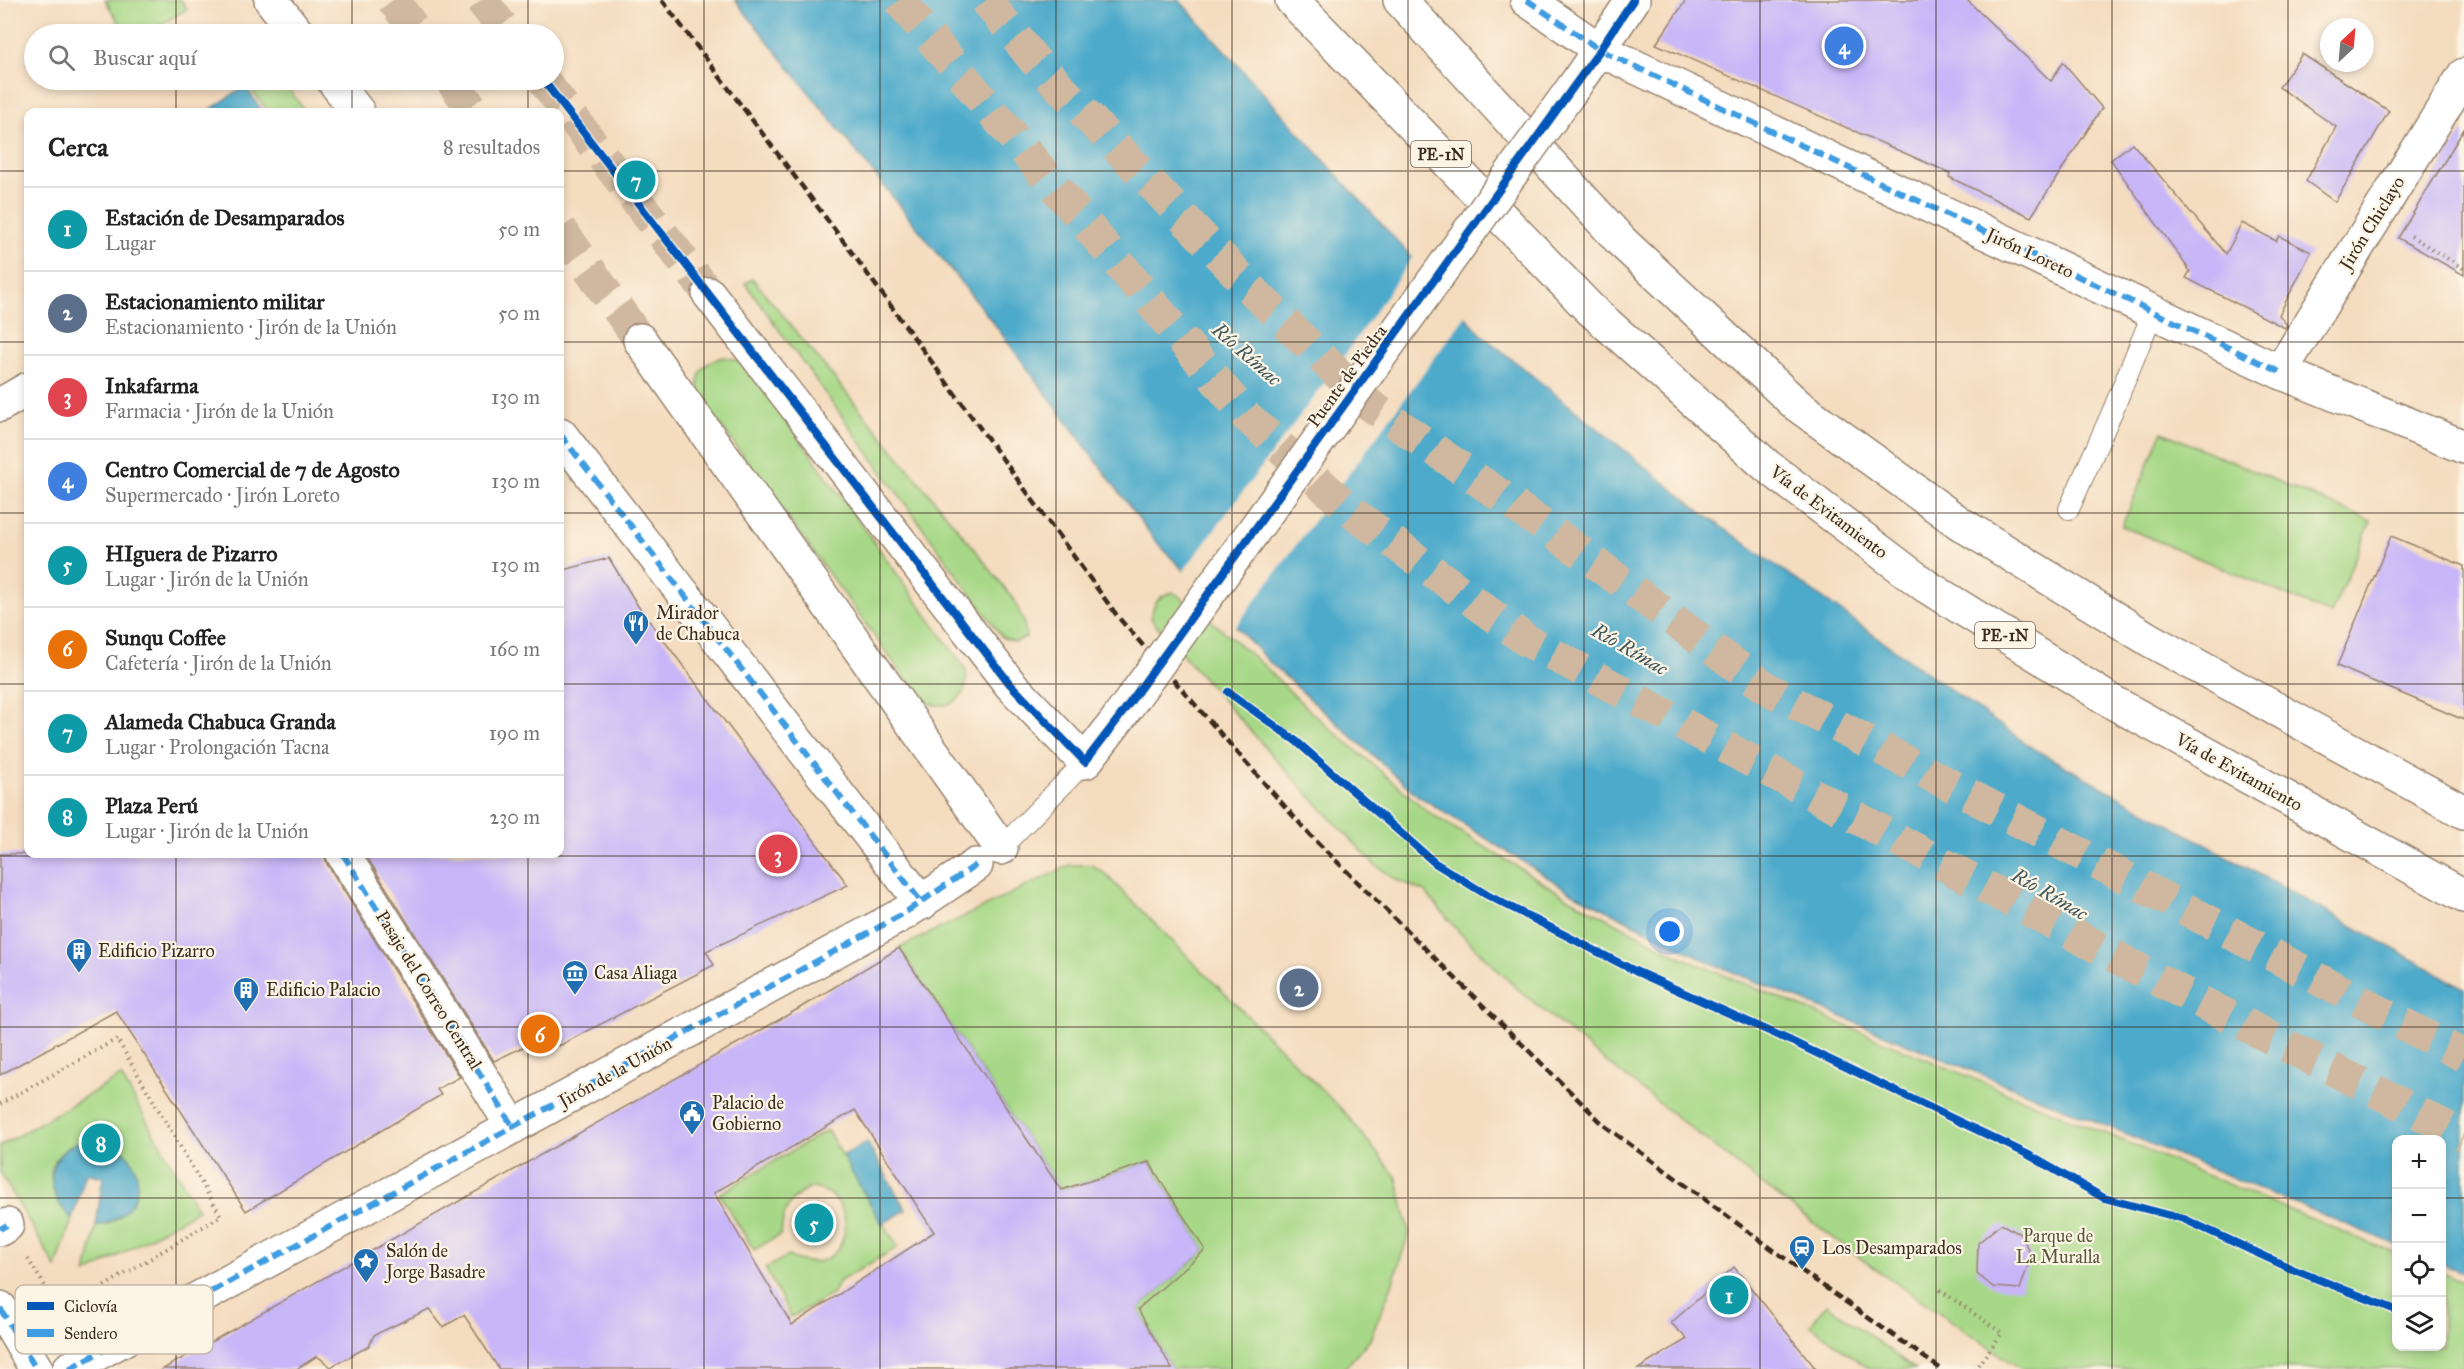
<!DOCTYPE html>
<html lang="es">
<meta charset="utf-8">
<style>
body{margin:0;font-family:"IM FELL Great Primer",serif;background:#f6f6f6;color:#222}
.controls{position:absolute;right:18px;bottom:18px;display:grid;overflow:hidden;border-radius:12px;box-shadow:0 3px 9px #0003}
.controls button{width:54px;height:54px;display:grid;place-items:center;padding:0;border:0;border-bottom:2px solid #e0e0e0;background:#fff;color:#222;font:30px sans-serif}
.compass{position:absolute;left:2320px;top:18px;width:54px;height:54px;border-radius:50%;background:#fff;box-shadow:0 3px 9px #0003;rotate:26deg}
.you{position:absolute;left:1670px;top:932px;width:21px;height:21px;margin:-15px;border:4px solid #fff;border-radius:50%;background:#1a73e8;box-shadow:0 0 0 9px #1a73e833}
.badge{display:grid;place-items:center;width:39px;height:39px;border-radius:50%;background:#2563eb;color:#fff;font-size:20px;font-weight:700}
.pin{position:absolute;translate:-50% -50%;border:3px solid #fff;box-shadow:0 2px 6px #0006}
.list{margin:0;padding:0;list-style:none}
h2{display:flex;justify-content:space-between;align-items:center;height:78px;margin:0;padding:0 24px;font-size:26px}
h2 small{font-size:20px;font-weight:400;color:#767676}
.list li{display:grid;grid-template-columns:39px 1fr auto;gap:18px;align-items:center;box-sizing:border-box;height:84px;padding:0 24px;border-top:2px solid #e0e0e0}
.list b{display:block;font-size:22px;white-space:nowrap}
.list p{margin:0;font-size:20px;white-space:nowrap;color:#767676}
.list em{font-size:20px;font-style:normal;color:#767676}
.icon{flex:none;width:33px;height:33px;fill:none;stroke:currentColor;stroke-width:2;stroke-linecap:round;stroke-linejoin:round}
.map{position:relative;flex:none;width:2464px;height:1369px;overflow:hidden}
.search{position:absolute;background:#fff;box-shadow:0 3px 9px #0003;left:24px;top:24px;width:540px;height:66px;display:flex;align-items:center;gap:15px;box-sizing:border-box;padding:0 21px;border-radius:33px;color:#767676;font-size:22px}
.panel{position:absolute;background:#fff;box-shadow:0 3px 9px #0003;left:24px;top:108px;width:540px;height:750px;border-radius:12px}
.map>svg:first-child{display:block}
.green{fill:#a7d887;stroke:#718152;stroke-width:1.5}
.water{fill:#4daacb;stroke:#446a74;stroke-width:1.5}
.pier{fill:#f4dcbf}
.building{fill:#c8b6f8;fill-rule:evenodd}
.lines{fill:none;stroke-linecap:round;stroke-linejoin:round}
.street-tunnel{stroke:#cfb89f;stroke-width:33;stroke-dasharray:33 16;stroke-linecap:butt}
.highway-tunnel{stroke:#cfb89f;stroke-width:33;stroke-dasharray:33 16;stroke-linecap:butt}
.lane-casing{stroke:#98836e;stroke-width:22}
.street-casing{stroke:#98836e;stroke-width:36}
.secondary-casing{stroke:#98836e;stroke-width:36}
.highway-casing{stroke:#98836e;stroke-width:36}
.path{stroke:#98836e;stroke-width:4;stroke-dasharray:1.5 4.5;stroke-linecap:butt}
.lane{stroke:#fff;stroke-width:20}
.street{stroke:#fff;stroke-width:33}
.secondary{stroke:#fff;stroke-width:33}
.highway{stroke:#fff;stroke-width:33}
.rail{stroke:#3b2a1e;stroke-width:4.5;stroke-dasharray:9 4.5;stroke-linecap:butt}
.street-bridge-casing{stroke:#98836e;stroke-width:36;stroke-linecap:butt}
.street-bridge{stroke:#fff;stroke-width:33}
.quiet{stroke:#3f9ce0;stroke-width:6;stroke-dasharray:12 6;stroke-linecap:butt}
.cycleway-casing{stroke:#fcf5e5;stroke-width:11}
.cycleway{stroke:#0057b8;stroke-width:8}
.grid{fill:none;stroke:#3b2a1e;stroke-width:1.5;stroke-opacity:0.55}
.labels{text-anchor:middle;stroke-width:4.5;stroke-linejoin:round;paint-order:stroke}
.shield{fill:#fcf5e5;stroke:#75675a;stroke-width:1.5}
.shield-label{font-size:16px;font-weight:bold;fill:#3b2a1e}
.street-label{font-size:18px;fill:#3b2a1e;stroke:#fcf5e5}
.poi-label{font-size:18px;fill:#3b2a1e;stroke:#fcf5e5;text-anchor:start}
.park-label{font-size:18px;fill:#565638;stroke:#fcf5e5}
.water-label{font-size:20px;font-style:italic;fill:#41575b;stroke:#fcf5e5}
.key{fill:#fcf5e5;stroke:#c2b8a9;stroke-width:1.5}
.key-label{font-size:16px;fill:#3b2a1e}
</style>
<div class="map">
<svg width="2464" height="1369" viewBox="0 0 2464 1369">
<rect width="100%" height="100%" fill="#fcf5e5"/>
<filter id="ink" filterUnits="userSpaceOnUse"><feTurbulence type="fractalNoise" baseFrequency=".0167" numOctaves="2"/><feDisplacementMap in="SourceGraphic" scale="12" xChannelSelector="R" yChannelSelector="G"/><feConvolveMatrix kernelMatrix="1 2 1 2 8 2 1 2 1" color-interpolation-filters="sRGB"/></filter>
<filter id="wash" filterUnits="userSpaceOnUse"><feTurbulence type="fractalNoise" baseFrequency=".008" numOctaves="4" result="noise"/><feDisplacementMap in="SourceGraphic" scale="24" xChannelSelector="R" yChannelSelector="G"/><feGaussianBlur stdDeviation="1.35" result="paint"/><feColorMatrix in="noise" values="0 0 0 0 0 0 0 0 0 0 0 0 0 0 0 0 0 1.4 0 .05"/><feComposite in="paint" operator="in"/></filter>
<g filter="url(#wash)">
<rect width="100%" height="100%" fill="#f4dcbf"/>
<!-- green -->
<path class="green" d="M105,0H181L187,9L145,34H126Z
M244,80H282L306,112H269Z
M753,279L976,551L1014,600L1024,622L1026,637L1016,642L1003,638L745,283Z
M725,357L743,362L750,370L965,668C972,699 948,714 921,700L705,404C692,381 698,362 725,357Z
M2162,432L2371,521L2331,614L2122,526Z
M1173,592L1200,611L1261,663L1311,712L1431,814L1565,896L1683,958L2396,1254V1346H2442V1273L2464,1283V1369H2021L1860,1258L1758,1181L1595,1053L1514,986L1459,932L1425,892L1397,880L1375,865L1280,764L1151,619C1153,603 1158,596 1173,592Z
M1070,865H1092L1103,872L1346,1114L1397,1178L1409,1233L1392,1285L1370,1339L1344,1369H1172L1138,1309L1205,1250L1150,1162L1061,1190L899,948Z
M121,1076L198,1210L86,1274L96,1226L108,1224L121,1216L98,1138C77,1139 51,1152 51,1177C51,1183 56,1190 58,1195C61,1205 64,1212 72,1219L56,1268L0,1172V1146Z
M827,1130L898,1247L838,1282L833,1294L791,1317L765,1268L788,1256C853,1287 866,1189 808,1188C789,1200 783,1211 781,1234L754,1250L719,1194Z
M1827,1304L1915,1369H1869L1810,1325Z"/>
<!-- water -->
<path class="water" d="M735,0H1179L1482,335L1701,512L2034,749L2464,988V1273L2442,1264V1140H2396V1245L1711,963L1571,892L1417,795L1268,661L1154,539L995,325Z
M245,86L263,112H214L211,109Z
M98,1138C152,1151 150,1216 96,1226L103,1177L86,1173L72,1219C37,1187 49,1141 98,1138Z
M867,1142L906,1210L882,1224L842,1156Z"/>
<!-- pier -->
<path class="pier" d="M1414,255L1467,314L1234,629L1182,573L1338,365Z"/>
<g id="blocks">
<!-- building -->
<path class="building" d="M1686,0H1967L2051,81L2063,62L2102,108L2031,217L1949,177L1950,173L1656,44Z
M2302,54L2389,111L2335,202L2306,181L2336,127L2279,87Z
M2464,129V275L2398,238Z
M2132,143L2226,254L2242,223L2276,241L2279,236L2311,252L2279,315L2287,325L2285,328L2186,278L2190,271L2111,160Z
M2391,536L2464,566V720L2337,666Z
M609,558L638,606L848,885L706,951L714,965L559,1046L554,1032L494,1061L365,854H560V571Z
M0,854H324L327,864L460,1077L437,1089L441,1095L246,1211L116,1011L0,1075Z
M899,948L1061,1190L1149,1162L1205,1250L1138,1309L1172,1369H499L464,1315L443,1327L429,1309L374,1335L369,1346L331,1367L317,1356L297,1369H163L798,1009ZM855,1110L934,1232L792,1325L714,1193Z
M2001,1224L2022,1235L2031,1257L2020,1289L1993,1287L1977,1274L1978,1243Z
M1734,1267L1816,1369H1638L1687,1339L1671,1323Z"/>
</g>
</g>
<g filter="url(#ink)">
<use href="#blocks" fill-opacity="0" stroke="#98836e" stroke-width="1.5"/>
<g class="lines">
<!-- street-tunnel -->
<path class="street-tunnel" d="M393,0L418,34
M481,0L508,34
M451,80L475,112
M543,80L709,294
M560,229L640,340"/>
<!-- highway-tunnel -->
<path class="highway-tunnel" d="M899,0L1246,416L1353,513L1526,640L2183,993L2464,1136
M986,0L1035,61L1255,293L1370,405L1557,535L1768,689L2464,1056"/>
<!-- lane casing -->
<g class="lane-casing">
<path id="lane" d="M2069,509L2113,410L2153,312
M994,853L1001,848L1085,762"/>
</g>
<!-- street casing -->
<g class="street-casing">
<path id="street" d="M271,0L298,34
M1527,0L1600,50L2280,372
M333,80L358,112
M1575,85L1633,0
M709,294L1010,684L1085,762L1118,719
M640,340L1001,848
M0,405L28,389
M560,434L922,903
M343,854L513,1127
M0,1229L7,1225
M0,1308L36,1369
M69,1369L903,914L976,865"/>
</g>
<!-- secondary casing -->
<g class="secondary-casing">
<path id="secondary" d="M2464,75L2280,372L2464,447"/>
</g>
<!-- highway casing -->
<g class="highway-casing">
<path id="highway" d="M1292,0L1589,308L1767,466L1926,586L2116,704L2464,896
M1400,0L1622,242L1797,405L1961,524L2150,640L2464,812"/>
</g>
<!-- path -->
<path class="path" d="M2411,236L2464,269
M0,1104L117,1039L221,1216L53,1317
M28,1259L61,1312
M1940,1290L2002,1333L1975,1369"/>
<!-- lane -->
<use href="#lane" class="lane"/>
<!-- street -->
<use href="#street" class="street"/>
<!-- secondary -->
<use href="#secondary" class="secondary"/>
<!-- highway -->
<use href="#highway" class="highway"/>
<!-- rail -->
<path class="rail" d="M662,0L850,250L1118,617L1310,835L1605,1126L1802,1271L1941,1369"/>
<!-- street-bridge casing -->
<g class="street-bridge-casing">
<path id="street-bridge" d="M1118,719L1575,85"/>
</g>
<!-- street-bridge -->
<use href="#street-bridge" class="street-bridge"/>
<!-- quiet -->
<path class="quiet" d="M1527,0L1600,50L2280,372
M560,434L922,903
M343,854L513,1127
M0,1229L7,1225
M0,1308L36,1369
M69,1369L903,914L976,865"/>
<!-- cycleway casing -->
<g class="cycleway-casing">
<path id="cycleway" d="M543,80L1010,684L1085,762L1118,719L1600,50L1633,0
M1228,692L1296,741L1435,863L1487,895L1635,971L1791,1041L2027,1154L2104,1198L2184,1219L2292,1269L2396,1310"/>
</g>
<!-- cycleway -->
<use href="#cycleway" class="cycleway"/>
</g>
</g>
<!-- grid -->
<path class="grid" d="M176,0V34M352,0V34M528,0V34M704,0V1369M880,0V1369M1056,0V1369M1232,0V1369M1408,0V1369M1584,0V1369M1760,0V1369M1936,0V1369M2112,0V1369M2288,0V1369M176,80V112M352,80V112M528,80V112M0,171H28M560,171H2464M0,342H28M560,342H2464M0,513H28M560,513H2464M0,684H28M560,684H2464M176,854V1369M352,854V1369M528,854V1369M0,856H2464M0,1027H2464M0,1198H2396M2442,1198H2464"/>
<!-- icons -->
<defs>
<g id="restaurant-pin" transform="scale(1.35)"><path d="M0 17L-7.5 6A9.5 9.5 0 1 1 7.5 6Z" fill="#1f6fb2" stroke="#fcf5e5"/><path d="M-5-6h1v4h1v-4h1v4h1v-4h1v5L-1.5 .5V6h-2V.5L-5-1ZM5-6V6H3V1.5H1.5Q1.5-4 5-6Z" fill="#fff"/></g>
<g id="building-pin" transform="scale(1.35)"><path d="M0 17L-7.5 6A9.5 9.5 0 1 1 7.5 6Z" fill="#1f6fb2" stroke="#fcf5e5"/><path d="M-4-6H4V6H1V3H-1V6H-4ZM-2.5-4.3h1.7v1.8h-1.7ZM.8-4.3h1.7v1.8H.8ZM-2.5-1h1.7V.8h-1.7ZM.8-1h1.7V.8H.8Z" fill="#fff"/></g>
<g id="museum-pin" transform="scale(1.35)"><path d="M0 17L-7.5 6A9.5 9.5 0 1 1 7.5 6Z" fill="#1f6fb2" stroke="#fcf5e5"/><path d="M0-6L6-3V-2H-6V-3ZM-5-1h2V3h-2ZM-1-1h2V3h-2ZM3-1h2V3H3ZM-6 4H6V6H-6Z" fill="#fff"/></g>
<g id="civic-pin" transform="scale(1.35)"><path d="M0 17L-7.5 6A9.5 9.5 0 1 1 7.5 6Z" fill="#1f6fb2" stroke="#fcf5e5"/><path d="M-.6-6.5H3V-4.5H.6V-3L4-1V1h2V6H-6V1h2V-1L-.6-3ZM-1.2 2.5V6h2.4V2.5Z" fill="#fff"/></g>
<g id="station-pin" transform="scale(1.35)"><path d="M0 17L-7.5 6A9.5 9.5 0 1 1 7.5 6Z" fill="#1f6fb2" stroke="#fcf5e5"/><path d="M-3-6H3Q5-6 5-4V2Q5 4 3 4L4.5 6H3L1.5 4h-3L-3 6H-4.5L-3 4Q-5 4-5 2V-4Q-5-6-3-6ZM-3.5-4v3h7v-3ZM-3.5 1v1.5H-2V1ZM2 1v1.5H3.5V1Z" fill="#fff"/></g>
<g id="sight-pin" transform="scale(1.35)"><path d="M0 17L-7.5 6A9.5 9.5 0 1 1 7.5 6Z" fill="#1f6fb2" stroke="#fcf5e5"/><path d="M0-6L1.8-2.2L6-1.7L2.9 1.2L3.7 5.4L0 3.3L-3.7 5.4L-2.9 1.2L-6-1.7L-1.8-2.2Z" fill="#fff"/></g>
</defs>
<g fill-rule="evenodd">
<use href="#restaurant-pin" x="636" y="623"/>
<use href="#building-pin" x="79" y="951"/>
<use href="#museum-pin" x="575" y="973"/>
<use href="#building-pin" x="246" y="990"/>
<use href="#civic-pin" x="692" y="1113"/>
<use href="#station-pin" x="1802" y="1248"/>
<use href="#sight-pin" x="366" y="1261"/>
</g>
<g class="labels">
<!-- shield labels -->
<g class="shield">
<rect x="1411" y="141" width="60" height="26" rx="4.5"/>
<rect x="1975" y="622" width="60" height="26" rx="4.5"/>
</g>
<g class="shield-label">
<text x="1441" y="160">PE-1N</text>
<text x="2005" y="641">PE-1N</text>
</g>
<!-- street labels -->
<g class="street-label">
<text transform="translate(2372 223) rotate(-58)" y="6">Jirón Chiclayo</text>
<text transform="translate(2030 253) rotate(25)" y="6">Jirón Loreto</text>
<text transform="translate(1347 376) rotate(-54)" y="6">Puente de Piedra</text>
<text transform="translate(1829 512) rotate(37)" y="6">Vía de Evitamiento</text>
<text transform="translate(2239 772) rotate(29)" y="6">Vía de Evitamiento</text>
<text transform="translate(429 990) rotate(58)" y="6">Pasaje del Correo Central</text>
<text transform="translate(615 1072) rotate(-29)" y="6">Jirón de la Unión</text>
</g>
<!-- poi labels -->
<g class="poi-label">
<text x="656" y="619">Mirador<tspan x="656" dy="21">de Chabuca</tspan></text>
<text x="98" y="957">Edificio Pizarro</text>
<text x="594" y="979">Casa Aliaga</text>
<text x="266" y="996">Edificio Palacio</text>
<text x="712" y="1109">Palacio de<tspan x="712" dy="21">Gobierno</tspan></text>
<text x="1822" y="1254">Los Desamparados</text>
<text x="386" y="1257">Salón de<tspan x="386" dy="21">Jorge Basadre</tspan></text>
</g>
<!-- park labels -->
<g class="park-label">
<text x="2058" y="1242">Parque de<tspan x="2058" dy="21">La Muralla</tspan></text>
</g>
<!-- water labels -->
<g class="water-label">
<text transform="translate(1247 354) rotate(41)" y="7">Río Rímac</text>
<text transform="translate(1630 649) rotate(30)" y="7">Río Rímac</text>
<text transform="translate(2050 894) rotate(30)" y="7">Río Rímac</text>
</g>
</g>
<!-- legend -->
<rect x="15" y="1285" width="198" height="69" rx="9" class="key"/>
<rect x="27" y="1302" width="27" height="8" fill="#0057b8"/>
<rect x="27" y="1329" width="27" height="8" fill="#3f9ce0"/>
<g class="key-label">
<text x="64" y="1312">Ciclovía</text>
<text x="64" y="1339">Sendero</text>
</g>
</svg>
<div class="controls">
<button>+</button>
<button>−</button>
<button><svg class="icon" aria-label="locate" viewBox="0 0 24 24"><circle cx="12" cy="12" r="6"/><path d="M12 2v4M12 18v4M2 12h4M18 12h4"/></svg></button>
<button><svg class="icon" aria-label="layers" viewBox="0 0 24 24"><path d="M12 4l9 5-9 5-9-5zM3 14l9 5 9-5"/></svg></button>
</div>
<svg class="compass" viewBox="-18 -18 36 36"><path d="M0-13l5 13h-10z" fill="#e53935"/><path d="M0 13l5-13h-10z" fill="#767676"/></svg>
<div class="you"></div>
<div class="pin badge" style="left:1729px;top:1295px;background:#0f9aa8">1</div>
<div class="pin badge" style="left:1299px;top:988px;background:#5c6f8a">2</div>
<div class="pin badge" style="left:778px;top:854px;background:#e0444e">3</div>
<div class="pin badge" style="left:1844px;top:46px;background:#3f7fe0">4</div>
<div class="pin badge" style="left:814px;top:1223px;background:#0f9aa8">5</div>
<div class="pin badge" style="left:540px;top:1034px;background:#e8710a">6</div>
<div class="pin badge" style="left:636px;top:180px;background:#0f9aa8">7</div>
<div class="pin badge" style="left:101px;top:1143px;background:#0f9aa8">8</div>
<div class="search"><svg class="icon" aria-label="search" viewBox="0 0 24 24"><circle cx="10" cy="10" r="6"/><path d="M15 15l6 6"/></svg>Buscar aquí</div>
<section class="panel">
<h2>Cerca<small>8 resultados</small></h2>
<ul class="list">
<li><span class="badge" style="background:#0f9aa8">1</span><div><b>Estación de Desamparados</b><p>Lugar</p></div><em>50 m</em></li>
<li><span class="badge" style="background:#5c6f8a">2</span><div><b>Estacionamiento militar</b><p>Estacionamiento · Jirón de la Unión</p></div><em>50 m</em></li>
<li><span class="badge" style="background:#e0444e">3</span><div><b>Inkafarma</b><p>Farmacia · Jirón de la Unión</p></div><em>130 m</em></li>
<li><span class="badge" style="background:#3f7fe0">4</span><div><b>Centro Comercial de 7 de Agosto</b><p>Supermercado · Jirón Loreto</p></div><em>130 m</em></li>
<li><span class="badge" style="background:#0f9aa8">5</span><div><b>HIguera de Pizarro</b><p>Lugar · Jirón de la Unión</p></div><em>130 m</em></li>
<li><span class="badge" style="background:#e8710a">6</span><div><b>Sunqu Coffee</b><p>Cafetería · Jirón de la Unión</p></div><em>160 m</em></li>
<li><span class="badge" style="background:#0f9aa8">7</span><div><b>Alameda Chabuca Granda</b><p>Lugar · Prolongación Tacna</p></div><em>190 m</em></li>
<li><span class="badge" style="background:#0f9aa8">8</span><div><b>Plaza Perú</b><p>Lugar · Jirón de la Unión</p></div><em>230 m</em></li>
</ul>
</section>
</div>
